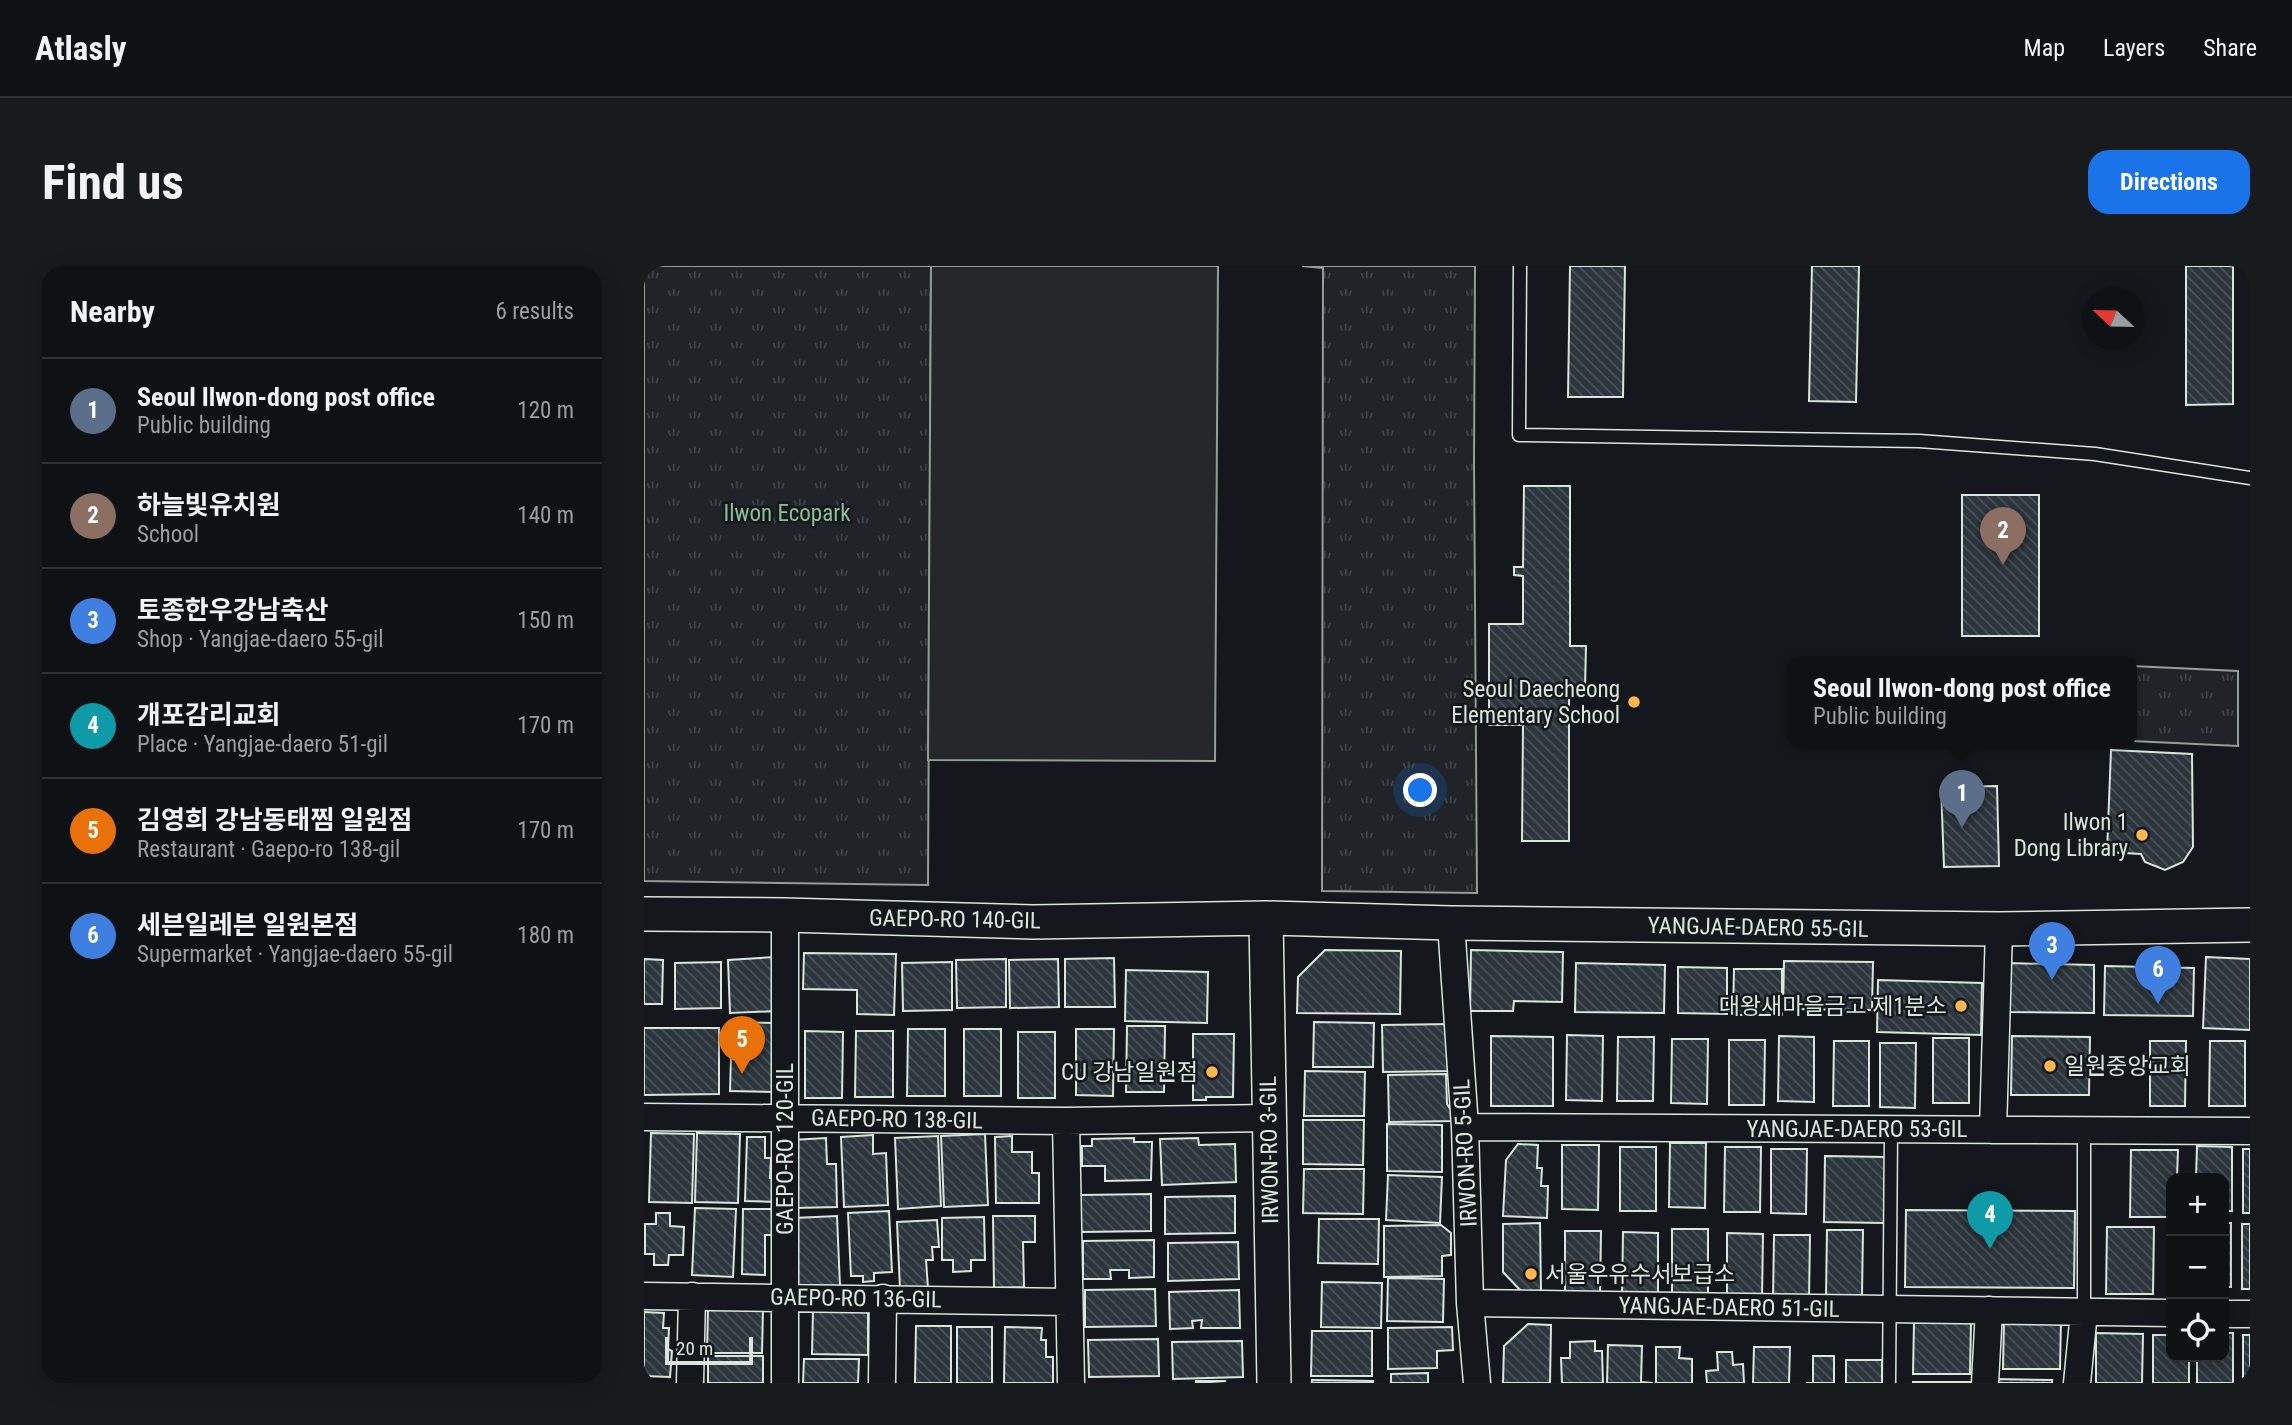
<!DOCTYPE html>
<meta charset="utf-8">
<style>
body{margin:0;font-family:"Roboto Condensed","Noto Sans KR",sans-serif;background:#181b1e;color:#f1f3f6}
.controls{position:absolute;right:21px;bottom:21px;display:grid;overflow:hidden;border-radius:14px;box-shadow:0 4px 18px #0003}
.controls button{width:63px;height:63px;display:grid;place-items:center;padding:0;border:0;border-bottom:2px solid #2f3234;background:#0f1215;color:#f1f3f6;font:35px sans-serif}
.compass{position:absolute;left:1438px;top:21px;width:63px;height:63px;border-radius:50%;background:#0f1215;box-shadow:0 4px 18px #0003;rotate:292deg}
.scale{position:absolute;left:21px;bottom:18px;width:88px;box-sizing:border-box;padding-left:7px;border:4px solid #d8e6dc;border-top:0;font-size:19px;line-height:24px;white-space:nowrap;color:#d8e6dc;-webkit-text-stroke:5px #14181c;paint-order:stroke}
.you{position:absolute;left:777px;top:525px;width:24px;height:24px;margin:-18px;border:5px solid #fff;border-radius:50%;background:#1a73e8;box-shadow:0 0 0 10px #1a73e833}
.badge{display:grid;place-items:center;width:46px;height:46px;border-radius:50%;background:#1a73e8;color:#fff;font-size:23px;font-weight:700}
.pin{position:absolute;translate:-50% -58px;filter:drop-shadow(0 2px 4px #0008)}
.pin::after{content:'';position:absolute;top:37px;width:24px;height:21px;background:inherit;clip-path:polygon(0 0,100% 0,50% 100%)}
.popup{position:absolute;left:1143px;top:390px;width:350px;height:91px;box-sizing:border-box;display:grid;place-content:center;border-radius:14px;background:#0f1215;filter:drop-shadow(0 2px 5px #0005);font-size:23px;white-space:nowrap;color:#9b9ea0}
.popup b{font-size:26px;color:#f1f3f6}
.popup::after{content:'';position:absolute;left:50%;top:100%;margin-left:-14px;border:14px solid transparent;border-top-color:#0f1215}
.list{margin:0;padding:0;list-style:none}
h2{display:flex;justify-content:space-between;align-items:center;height:91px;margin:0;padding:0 28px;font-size:30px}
h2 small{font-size:23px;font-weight:400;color:#9b9ea0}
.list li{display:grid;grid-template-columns:46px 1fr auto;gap:21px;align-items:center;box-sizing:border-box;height:105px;padding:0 28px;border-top:2px solid #2f3234}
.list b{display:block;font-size:26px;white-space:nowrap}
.list p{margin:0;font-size:23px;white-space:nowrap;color:#9b9ea0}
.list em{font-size:23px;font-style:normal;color:#9b9ea0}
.icon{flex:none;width:38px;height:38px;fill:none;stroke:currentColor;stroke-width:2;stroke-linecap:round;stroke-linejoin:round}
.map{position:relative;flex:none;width:1606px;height:1117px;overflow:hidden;border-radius:21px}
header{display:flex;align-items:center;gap:42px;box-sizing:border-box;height:98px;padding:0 35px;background:#0f1215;border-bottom:2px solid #2f3234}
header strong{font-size:33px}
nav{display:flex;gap:38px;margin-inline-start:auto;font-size:24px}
.intro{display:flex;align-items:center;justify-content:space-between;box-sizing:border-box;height:168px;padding:0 42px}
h1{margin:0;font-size:49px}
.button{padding:18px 32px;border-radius:21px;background:#1a73e8;color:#fff;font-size:24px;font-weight:700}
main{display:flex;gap:42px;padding:0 42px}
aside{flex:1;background:#0f1215;border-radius:21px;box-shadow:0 4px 18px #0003}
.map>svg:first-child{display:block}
.park{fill:url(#park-tufts);stroke:#939e99;stroke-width:2}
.parking{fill:#24282b;stroke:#939e99;stroke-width:2}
.building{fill:url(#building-back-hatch);stroke:#d8e6dc;stroke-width:2}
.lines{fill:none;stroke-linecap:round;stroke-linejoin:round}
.service-casing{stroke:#d8e6dc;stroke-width:15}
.minor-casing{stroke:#d8e6dc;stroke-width:29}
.tertiary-casing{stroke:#d8e6dc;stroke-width:36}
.service{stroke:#14181c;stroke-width:12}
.minor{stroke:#14181c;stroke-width:26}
.tertiary{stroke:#14181c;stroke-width:33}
.poi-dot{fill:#ffb74d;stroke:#14181c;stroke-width:2.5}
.labels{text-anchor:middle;stroke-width:5;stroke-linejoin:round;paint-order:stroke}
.park-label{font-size:23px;fill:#8ac095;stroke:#14181c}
.poi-label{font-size:23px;fill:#d8e6dc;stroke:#14181c;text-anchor:end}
.street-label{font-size:23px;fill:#d8e6dc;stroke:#14181c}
</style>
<header>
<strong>Atlasly</strong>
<nav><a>Map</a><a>Layers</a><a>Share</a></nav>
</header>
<div class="intro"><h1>Find us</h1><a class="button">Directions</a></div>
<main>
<aside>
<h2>Nearby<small>6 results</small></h2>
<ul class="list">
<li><span class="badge" style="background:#5c6f8a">1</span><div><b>Seoul Ilwon-dong post office</b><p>Public building</p></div><em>120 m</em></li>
<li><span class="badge" style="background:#8d6e63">2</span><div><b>하늘빛유치원</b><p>School</p></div><em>140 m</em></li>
<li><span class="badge" style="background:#3f7fe0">3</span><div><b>토종한우강남축산</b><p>Shop · Yangjae-daero 55-gil</p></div><em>150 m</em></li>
<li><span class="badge" style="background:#0f9aa8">4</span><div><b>개포감리교회</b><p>Place · Yangjae-daero 51-gil</p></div><em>170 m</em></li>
<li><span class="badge" style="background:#e8710a">5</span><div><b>김영희 강남동태찜 일원점</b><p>Restaurant · Gaepo-ro 138-gil</p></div><em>170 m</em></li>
<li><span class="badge" style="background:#3f7fe0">6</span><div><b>세븐일레븐 일원본점</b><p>Supermarket · Yangjae-daero 55-gil</p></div><em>180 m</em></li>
</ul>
</aside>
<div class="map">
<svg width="1606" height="1117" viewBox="0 0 1606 1117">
<defs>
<pattern id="park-tufts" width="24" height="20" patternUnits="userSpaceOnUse" patternTransform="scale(1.75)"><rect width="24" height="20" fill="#202428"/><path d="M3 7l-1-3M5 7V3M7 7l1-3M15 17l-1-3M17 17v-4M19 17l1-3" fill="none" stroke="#404447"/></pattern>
<pattern id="building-back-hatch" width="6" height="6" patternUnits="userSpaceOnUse" patternTransform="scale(1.75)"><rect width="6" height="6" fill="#2c363c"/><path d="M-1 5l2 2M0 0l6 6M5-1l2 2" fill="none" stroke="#4a5358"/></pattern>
</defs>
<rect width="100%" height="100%" fill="#14181c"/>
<!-- park -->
<path class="park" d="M0,0H287L284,619L0,615Z
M658,0H831L830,194L833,627L678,625L679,2Z
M1283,391L1386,396H1283Z
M1488,400L1594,405V480L1488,475Z"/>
<!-- parking -->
<path class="parking" d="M287,0H574L571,495L284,494Z"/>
<!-- building -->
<path class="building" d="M926,0H981L979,131H924Z
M1168,0H1215L1212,136L1165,135Z
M1542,0H1589V138L1542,139Z
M880,220H926V380H942L941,422L925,421V575H878L879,459H845V358H879V310L870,309V301H879Z
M1318,229H1395V370H1318Z
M1467,484L1548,488L1549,581L1539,596L1521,604L1501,596L1497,588L1463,586Z
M1353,520L1355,600L1300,601L1297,521Z
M681,684L757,685L756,748L653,747L654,711Z
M827,684L919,686L918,736L870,735L869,745H826Z
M160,687L252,688L250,749L213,748V724L159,723Z
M131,691L133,745L86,747L84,694Z
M1562,691L1606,693V764L1559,762Z
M470,692L471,741H421V693Z
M0,693L19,694L18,738H0Z
M362,693V741L313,742L312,694Z
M414,693L415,741L366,742L365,694Z
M1140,695L1229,696L1228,744L1139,743Z
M77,696V742L31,743V697Z
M308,696V744L259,745L258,697Z
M932,697L1021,699L1020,747L931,746Z
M1361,697L1450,699V747L1361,746Z
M1461,700L1550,702L1549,750L1460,749Z
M1034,701L1083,702V748L1034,747Z
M1090,703H1138V749H1089Z
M482,704L564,706L563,757L481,755Z
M1234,714L1338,717L1337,769L1233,766Z
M88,756L131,757L129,826L86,825Z
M670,756L730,757L729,801H669Z
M808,758V805L739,806L738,759Z
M483,760H521L520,826H482Z
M0,762H75V828L0,829Z
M264,763H301V830H263Z
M320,763H357V830H320Z
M432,763H470L469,830L432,829Z
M161,765L199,766L198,832H161Z
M212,765H249V831H211Z
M374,766H411V832H374Z
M549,768H590L589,831H562V834H549Z
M923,769L959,770L958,835L922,834Z
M847,770L909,771V840H847Z
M1135,770L1170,771V836L1134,835Z
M1368,770L1446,771L1445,829H1367Z
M974,771H1010L1009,835H973Z
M1289,772H1325V837H1289Z
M1028,773H1064L1063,838L1027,837Z
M1085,774H1121L1120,839H1085Z
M1190,775H1225V840H1189Z
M1506,775H1542L1541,840H1506Z
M1566,775H1601V840H1565Z
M1236,777H1272L1271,842L1236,841Z
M661,805L721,806L720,850H660Z
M802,808L803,838L814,855L745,856L744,809Z
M659,854H720L719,899L659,898Z
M743,858L798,859V906L743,905Z
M7,867L50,868L48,937L5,936Z
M53,867L96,868L94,937L51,936Z
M341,868L344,939L300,941L297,870Z
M229,869V888L242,887L244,939L200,941L197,871Z
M294,870L297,940L254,943L251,872Z
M368,870V886H388V907H395V937H352L351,871Z
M103,871H121V892H127L126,912H133L132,936L101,935Z
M182,872L183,898H192L193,941L150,942L148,874Z
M490,872V876H508L507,914L461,915V900H438V880H448V873Z
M554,872L555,879L591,878L592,916L518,919L516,873Z
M1026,877H1062L1061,942L1025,941Z
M874,878L894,879L893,902H898L897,920H904L903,952L859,950L862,894Z
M918,879H955L954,944L918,943Z
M1553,880L1588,881V945H1580V912H1552Z
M976,881H1012V945H976Z
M1081,881H1117L1116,946H1080Z
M1127,883H1163L1162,948L1127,947Z
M1599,883H1606V947H1599Z
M1487,884H1534L1533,912H1527V951H1486Z
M1181,890L1241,891L1240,957L1180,956Z
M660,903H720L719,948L659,947Z
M744,909L798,911L796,957L742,954Z
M507,928V965L437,966V929Z
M591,930V967L521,968V931Z
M51,942L92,943L89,1011L48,1009Z
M99,943H131V969H121V1009L98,1008Z
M1262,944L1431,945L1430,1022L1261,1021Z
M245,945L248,1006L230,1007V1015L219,1016V1010H207L204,947Z
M12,947H26V960L40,961L39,989H25L24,999H10V988H1V958H12Z
M193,950L196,1020L153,1022L150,952Z
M349,950H391V976H379L380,1021L350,1022Z
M340,951L341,994H327V1005L309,1006V994H298V952Z
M675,953H735L734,998L674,997Z
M293,954L295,981H288L289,994H282L284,1022L256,1023L253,956Z
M896,957L897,1025H877L859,1006V958Z
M1580,957H1587V1021H1580Z
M1598,958H1606V1023H1598Z
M797,959L807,967V989L798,990V1010L740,1011V960Z
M1463,961H1510L1509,1028H1462Z
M1028,963H1064V1028H1028Z
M1183,964H1219L1218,1029H1182Z
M921,965H957L956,1029L921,1030Z
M979,966L1014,967V1032L978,1031Z
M1083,967L1119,968L1118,1032H1083Z
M1130,969H1166L1165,1034H1129Z
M510,974V1011L485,1012V1004H466L467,1013H439V975Z
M594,976L595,1013L524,1015V977Z
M744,1012L800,1013L799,1056L743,1055Z
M678,1016L738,1017L737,1062L677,1061Z
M511,1023L512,1060L441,1061V1024Z
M595,1024L596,1062H557L558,1054L548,1055L549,1062L526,1063L525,1026Z
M64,1042H119L118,1087H63Z
M169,1043L224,1044V1089L168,1088Z
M0,1046L20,1047L19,1062H25L24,1083L28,1085L26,1111L0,1110Z
M1360,1052H1417L1416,1103H1359Z
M1270,1057H1327L1326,1108H1269Z
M884,1058L907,1059L906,1117H859L860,1080Z
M272,1060H307V1117H271Z
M313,1061H348V1117H313Z
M361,1061L398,1062L397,1074H402V1091H409V1117H360Z
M808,1061L809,1084L793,1085V1102L744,1103V1062Z
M668,1065H728V1110H667Z
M1452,1067L1499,1068L1498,1117H1452Z
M1580,1067H1589V1117H1553V1091H1580Z
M1509,1069H1527V1091H1545V1117H1509Z
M1599,1069H1606V1117H1599Z
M514,1073L515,1110L445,1111L444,1074Z
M598,1075L599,1111L529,1113L528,1076Z
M951,1075V1085H958L959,1117H918L917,1092H926V1076Z
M964,1079L998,1080L997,1116L1009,1117H963Z
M1012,1081H1036L1035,1092L1048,1093V1117H1012Z
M1110,1081H1146L1145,1117H1109Z
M1073,1086H1088L1089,1099L1099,1098L1100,1117H1063L1062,1105L1074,1104Z
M64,1090H119V1117H64Z
M1169,1090H1190V1117H1162H1169Z
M160,1093H215L214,1117H159Z
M1202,1094H1238V1117H1202Z
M784,1107V1117H747V1108Z
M1351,1113L1408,1114V1117H1351Z
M668,1114L729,1115V1117H668Z
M552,1115H582L552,1117Z
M1269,1116H1326V1117H1269Z"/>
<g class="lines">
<!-- service casing -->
<g class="service-casing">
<path id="service" d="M876,0L875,169L1275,175L1451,188L1606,212
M1440,1046V864
M1245,1117L1247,863"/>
</g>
<!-- minor casing -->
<g class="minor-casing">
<path id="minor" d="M807,657L821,861L826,1037L833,1117
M0,851L422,855L625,852
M422,855L427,1117
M821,861L1606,865
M1349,864L1355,663
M0,1030L425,1036
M826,1037L1527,1047
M1580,1048H1606
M46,1117L48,1030
M141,1117V649
M238,1117L239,1032
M1341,1117L1345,1044
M1433,1117L1440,1046"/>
</g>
<!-- tertiary casing -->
<g class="tertiary-casing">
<path id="tertiary" d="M0,648L141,649L389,656L622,652L807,657L1355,663L1606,659
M622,652L630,1117"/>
</g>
<!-- service -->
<use href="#service" class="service"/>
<!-- minor -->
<use href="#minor" class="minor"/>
<!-- tertiary -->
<use href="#tertiary" class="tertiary"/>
</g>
<!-- markers -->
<g class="poi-dot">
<circle cx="990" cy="436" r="7"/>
<circle cx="1498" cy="569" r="7"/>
<circle cx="1317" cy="740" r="7"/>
<circle cx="1406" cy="800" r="7"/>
<circle cx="568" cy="806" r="7"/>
<circle cx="887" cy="1008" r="7"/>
</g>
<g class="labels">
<!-- park labels -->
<g class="park-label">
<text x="143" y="255">Ilwon Ecopark</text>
</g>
<!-- poi labels -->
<g class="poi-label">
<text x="976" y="431">Seoul Daecheong<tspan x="976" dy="26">Elementary School</tspan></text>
<text x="1484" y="564">Ilwon 1<tspan x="1484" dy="26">Dong Library</tspan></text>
<text x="1303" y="748">대왕새마을금고 제1분소</text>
<text x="1420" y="808" text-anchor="start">일원중앙교회</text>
<text x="554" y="814">CU 강남일원점</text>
<text x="901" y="1016" text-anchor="start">서울우유수서보급소</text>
</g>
<!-- street labels -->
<g class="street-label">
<text transform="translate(311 653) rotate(1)" y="8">GAEPO-RO 140-GIL</text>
<text transform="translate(1114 661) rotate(1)" y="8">YANGJAE-DAERO 55-GIL</text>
<text transform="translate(253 853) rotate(1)" y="8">GAEPO-RO 138-GIL</text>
<text x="1213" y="871">YANGJAE-DAERO 53-GIL</text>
<text transform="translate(141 883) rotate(-90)" y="8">GAEPO-RO 120-GIL</text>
<text transform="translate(625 884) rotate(-91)" y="8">IRWON-RO 3-GIL</text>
<text transform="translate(821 887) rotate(-93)" y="8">IRWON-RO 5-GIL</text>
<text transform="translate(212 1032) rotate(1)" y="8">GAEPO-RO 136-GIL</text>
<text transform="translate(1085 1041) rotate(1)" y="8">YANGJAE-DAERO 51-GIL</text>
</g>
</g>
</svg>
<div class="controls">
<button>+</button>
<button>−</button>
<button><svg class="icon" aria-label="locate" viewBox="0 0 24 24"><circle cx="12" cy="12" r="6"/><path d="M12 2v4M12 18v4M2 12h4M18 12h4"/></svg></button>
</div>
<svg class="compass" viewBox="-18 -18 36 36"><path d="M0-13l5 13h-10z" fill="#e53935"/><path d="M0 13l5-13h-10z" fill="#9b9ea0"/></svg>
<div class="scale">20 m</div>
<div class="you"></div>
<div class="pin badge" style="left:1318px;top:562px;background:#5c6f8a">1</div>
<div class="popup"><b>Seoul Ilwon-dong post office</b>Public building</div>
<div class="pin badge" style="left:1359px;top:299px;background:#8d6e63">2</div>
<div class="pin badge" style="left:1408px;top:714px;background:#3f7fe0">3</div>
<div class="pin badge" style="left:1346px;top:983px;background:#0f9aa8">4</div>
<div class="pin badge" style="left:98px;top:808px;background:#e8710a">5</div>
<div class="pin badge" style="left:1514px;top:738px;background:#3f7fe0">6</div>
</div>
</main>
